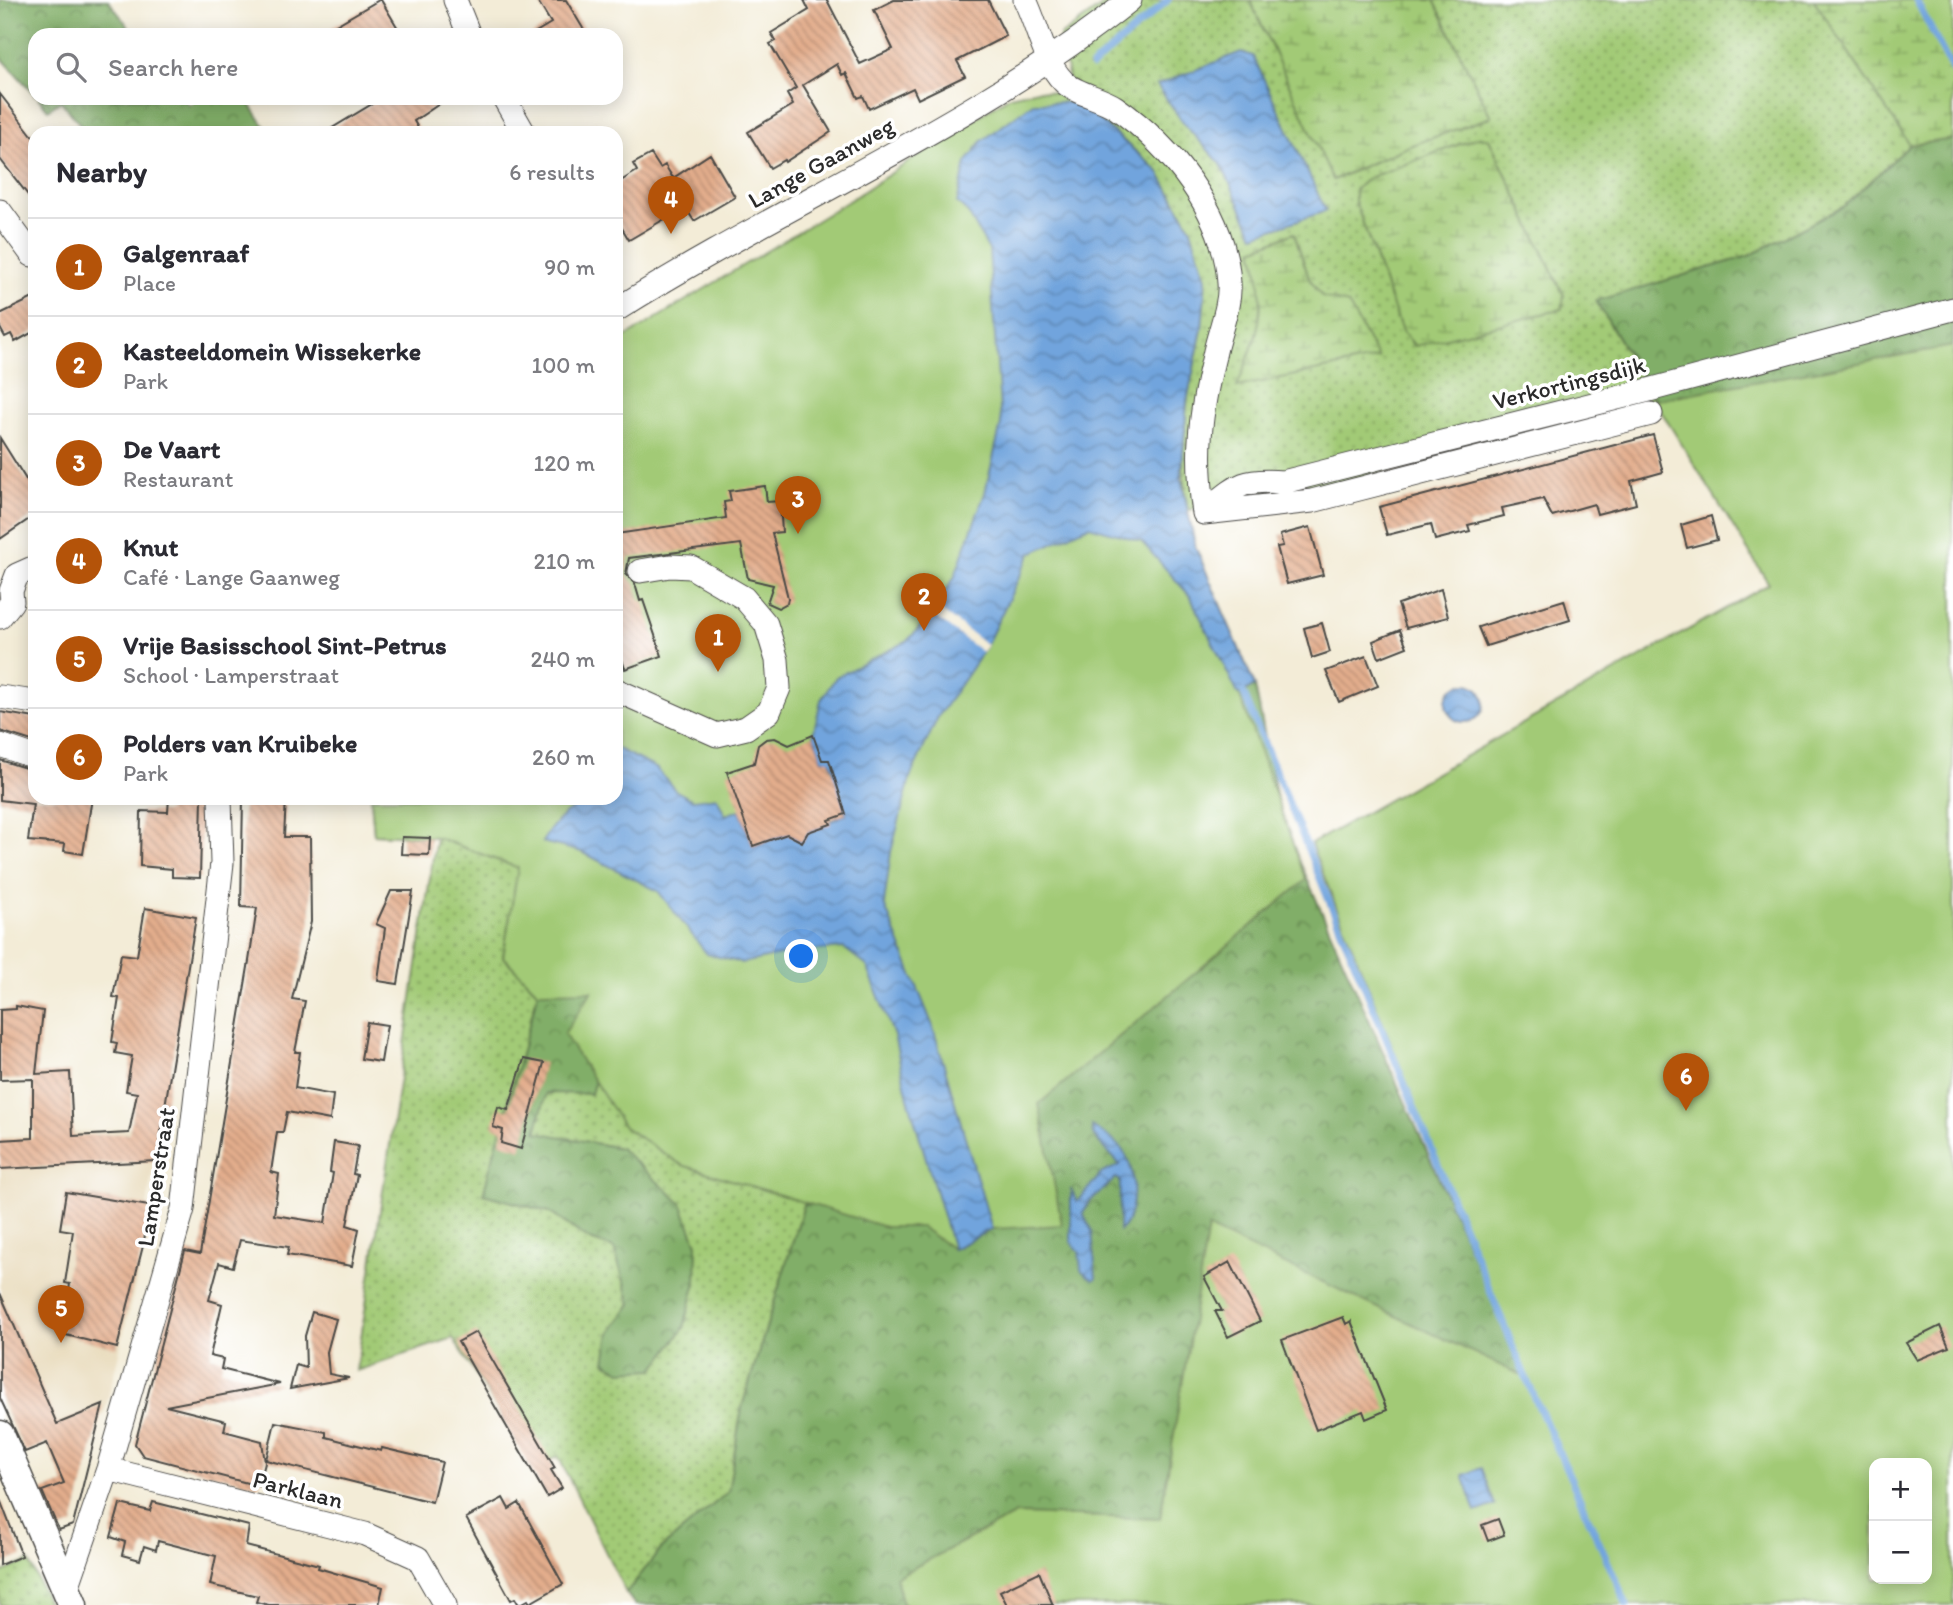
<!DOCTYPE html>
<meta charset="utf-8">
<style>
body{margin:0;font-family:Itim,sans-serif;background:#f7f7f7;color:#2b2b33}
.controls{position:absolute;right:21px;bottom:21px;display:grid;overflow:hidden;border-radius:14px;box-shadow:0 4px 18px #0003}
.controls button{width:63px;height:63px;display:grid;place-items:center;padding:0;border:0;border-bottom:2px solid #e1e1e2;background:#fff;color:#2b2b33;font:35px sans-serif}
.you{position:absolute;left:802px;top:957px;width:24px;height:24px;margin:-18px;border:5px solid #fff;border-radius:50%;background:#1a73e8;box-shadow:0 0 0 10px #1a73e833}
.badge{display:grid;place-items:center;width:46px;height:46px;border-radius:50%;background:#b45309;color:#fff;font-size:23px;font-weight:700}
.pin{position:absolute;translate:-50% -58px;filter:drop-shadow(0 2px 4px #0008)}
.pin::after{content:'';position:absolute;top:37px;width:24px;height:21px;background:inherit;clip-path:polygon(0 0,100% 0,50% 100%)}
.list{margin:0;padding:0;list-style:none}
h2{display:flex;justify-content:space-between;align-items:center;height:91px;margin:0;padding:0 28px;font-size:30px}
h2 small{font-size:23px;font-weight:400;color:#7c7c81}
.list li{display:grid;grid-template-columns:46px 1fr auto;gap:21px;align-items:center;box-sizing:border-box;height:98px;padding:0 28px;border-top:2px solid #e1e1e2}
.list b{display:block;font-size:26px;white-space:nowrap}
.list p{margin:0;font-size:23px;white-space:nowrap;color:#7c7c81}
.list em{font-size:23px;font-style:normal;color:#7c7c81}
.icon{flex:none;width:38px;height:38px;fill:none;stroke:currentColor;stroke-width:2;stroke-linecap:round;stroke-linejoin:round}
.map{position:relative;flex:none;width:1953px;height:1605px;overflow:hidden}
.search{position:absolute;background:#fff;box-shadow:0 4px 18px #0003;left:28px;top:28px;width:595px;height:77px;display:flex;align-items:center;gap:18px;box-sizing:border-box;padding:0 24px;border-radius:21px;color:#7c7c81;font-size:26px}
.panel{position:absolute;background:#fff;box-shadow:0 4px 18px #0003;left:28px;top:126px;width:595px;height:679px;border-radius:21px}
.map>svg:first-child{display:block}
.built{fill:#e8daba}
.grass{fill:url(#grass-dots);stroke:#667a50;stroke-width:2;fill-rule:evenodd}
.forest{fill:url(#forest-crowns);stroke:#566c49;stroke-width:2;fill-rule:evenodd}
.wetland{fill:url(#wetland-marsh);stroke:#667a50;stroke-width:2}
.green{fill:#a2ca76;stroke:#667a50;stroke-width:2;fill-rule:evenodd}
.water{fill:url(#water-waves);stroke:#4e6884;stroke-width:2}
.pier{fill:#f3ecd7}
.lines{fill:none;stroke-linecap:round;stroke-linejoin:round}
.stream{stroke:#71a4dd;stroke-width:7}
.building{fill:url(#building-back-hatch)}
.minor-casing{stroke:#494845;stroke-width:25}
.major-casing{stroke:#494845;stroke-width:31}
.minor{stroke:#fff;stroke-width:23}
.major{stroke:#fff;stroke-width:28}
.labels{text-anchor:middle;stroke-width:7;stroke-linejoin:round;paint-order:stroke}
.street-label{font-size:24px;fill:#2b2b2b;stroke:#fff}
</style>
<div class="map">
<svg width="1953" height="1605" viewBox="0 0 1953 1605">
<defs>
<pattern id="grass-dots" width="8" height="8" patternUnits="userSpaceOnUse" patternTransform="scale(1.75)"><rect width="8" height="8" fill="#a2ca76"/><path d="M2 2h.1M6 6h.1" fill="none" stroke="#84a461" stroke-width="1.8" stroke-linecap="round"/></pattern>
<pattern id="forest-crowns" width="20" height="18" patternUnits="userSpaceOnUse" patternTransform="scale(1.75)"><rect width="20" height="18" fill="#81ae67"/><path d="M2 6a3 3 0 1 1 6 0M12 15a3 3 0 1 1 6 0" fill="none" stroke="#6a8e55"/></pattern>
<pattern id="wetland-marsh" width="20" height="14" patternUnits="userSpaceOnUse" patternTransform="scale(1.75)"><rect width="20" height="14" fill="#a2ca76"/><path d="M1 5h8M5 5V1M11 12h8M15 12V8" fill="none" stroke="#84a461"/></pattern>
<pattern id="water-waves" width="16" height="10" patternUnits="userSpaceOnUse" patternTransform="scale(1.75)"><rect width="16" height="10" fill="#71a4dd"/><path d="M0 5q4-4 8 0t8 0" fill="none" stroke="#5d86b3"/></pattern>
<pattern id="building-back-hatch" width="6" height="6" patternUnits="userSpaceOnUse" patternTransform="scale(1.75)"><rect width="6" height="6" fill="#e3ad8c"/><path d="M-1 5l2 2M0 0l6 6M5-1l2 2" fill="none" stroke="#b88d73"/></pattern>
</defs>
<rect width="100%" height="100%" fill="#fff"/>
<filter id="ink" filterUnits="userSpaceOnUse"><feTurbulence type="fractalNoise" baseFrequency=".0143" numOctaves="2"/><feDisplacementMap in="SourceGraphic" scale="14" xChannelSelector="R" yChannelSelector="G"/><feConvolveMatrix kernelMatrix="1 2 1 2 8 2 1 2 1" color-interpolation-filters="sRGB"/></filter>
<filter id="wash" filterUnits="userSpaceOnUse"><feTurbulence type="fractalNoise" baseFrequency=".00686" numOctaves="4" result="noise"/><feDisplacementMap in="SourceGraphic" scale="28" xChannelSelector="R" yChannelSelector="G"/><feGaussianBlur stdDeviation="1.57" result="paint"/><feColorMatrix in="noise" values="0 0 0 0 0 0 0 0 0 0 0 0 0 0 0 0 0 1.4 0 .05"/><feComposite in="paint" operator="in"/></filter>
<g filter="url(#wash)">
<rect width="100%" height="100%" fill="#f3ecd7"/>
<!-- built -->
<path class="built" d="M163,1125L158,1132L136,1283L104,1415L21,1451L0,1402V1138Z"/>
<!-- grass -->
<path class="grass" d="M1110,0H1250L1334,180L1409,146L1491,117L1434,0H1814L1910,145L1843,207L1749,256L1597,301L1654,400L1316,488L1188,510C1172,433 1199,355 1206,278L850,200L1010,96L1038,90L1072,96L1060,36ZM1158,85L1326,210L1254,235L1221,164L1184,124ZM1479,137L1489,139L1564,296L1414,346L1402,331L1355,201V190L1368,178ZM1294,233L1309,278L1322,297L1238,387L1258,332L1262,286L1253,249Z
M436,837L519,868L503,957L538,992L484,1194L549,1212L590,1240L614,1248L631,1304L610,1333L654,1369L621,1148L536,1133L546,1093L604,1049L937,1199L804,1205L742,1407L729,1492L662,1548L626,1593L558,1456L534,1468L453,1338L356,1371Z
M29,1561L49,1605H0V1573Z"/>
<!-- forest -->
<path class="forest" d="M0,0H108L135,35H35V95L0,56Z
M38,98H183L189,105L200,98H246L269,133H87L61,101L48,110Z
M1953,139V1605H1627L1209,1228L1160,1519L1016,1514L896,1577L903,1605H635L626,1593L662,1548L728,1492L742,1407L804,1205L875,1194L986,813L1255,686L1281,819L1518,1359L1321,839L1769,584L1596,301L1749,256L1843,207L1910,145ZM1874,1463H1927V1579H1874Z
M371,798L582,852L604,1049L591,1094L546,1093L536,1132L620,1148L681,1203L697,1244L696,1282L684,1328L654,1369L621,1371L605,1362L610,1333L631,1304L614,1248L590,1240L549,1212L483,1194L538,992L503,957L519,868L436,837L374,834Z"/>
<!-- wetland -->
<path class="wetland" d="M1250,0H1434L1491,117L1409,146L1333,180Z
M1814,0H1916L1953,71V139L1910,145Z
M1479,137L1489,139L1564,296L1562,309L1415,346L1402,331L1355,201V190L1368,178Z
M1294,233L1309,278L1322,297L1348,304L1378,358L1237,387C1259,331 1269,310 1253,249Z"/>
<!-- green -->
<path class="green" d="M1916,0H1953V71Z
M1038,90L1073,96L1158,171L1190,227L1206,278L1202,329L1187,401L1181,478L1195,546L1255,686L1239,694L1306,880L1039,1104L1062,1225L992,1229L953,1249L921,1227H885L682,1165L624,1127L564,1034L592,991L538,992L503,957L518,868L436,837L374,834L371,798H616V343L850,200L1010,96Z
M1953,346V1605H903L896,1577L1016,1514L1160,1519L1208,1228L1525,1377L1311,844L1769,584L1654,400ZM1874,1463H1927V1579H1874Z"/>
<!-- water -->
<path class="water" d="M1241,52L1253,56L1326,211L1254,235L1221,164L1184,124L1157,85Z
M1078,102L1158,171L1190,227L1206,278L1202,329L1187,401L1181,478L1195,546L1255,686L1238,694L1190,596L1141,541L1089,526L1031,553L985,648L938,717L911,775L891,852L884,904L932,1024L992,1229L953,1249L908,1098L894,1036L867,966L844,948L796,952L742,963L707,954L658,891L582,852L542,842C560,811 581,798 616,798V748L656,768L675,790L693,800L717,797L725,815L740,810L753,846L792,832L799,841L804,839L806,832L846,814L830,776L834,771L830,761L822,760L813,735L821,700L836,677L906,642L922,625L954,578L985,493L1001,424L989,250L968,213L957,203L966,163L982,141L1033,103Z
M1446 703a19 19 0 1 1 38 0a19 19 0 1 1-38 0Z
M1092,1126C1105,1135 1117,1141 1125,1154C1137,1173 1137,1217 1119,1231L1120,1180L1116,1178L1088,1203L1083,1214L1092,1231L1096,1278L1093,1280L1081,1270L1079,1251L1071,1242V1189L1077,1202L1102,1173L1120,1165L1093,1135Z
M1481,1468L1495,1505L1476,1512L1463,1475Z"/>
<!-- pier -->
<path class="pier" d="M935,606L987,645L982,652L930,613Z"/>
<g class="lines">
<!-- stream -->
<path class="stream" d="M1916,0L1953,71
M1092,66L1168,0
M1243,692L1526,1378L1627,1605"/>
</g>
<g id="blocks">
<!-- building -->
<path class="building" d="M381,0L402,35H319L379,0Z
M537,0H566L587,35H531L551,23Z
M804,0H827L860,64L893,49L874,10L894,0H988L1006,36L957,61L965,76L918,99L913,88L869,109L863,96L858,98L846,73L842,75L837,64L803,85L831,132L785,162L784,160L770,168L748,132L793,105L787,94L796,88L770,44L776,41L771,33L809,10Z
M0,94L35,139V204L0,159Z
M382,98H448L414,121L421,133H324Z
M651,154L660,168L665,165L673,178L710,154L735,197L694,221L685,207L629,240L616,218V184L637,171L633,164Z
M35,297V331L15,342L11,334L5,337L0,328V314Z
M1653,435L1663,472L1631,481L1636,504L1597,514L1594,504L1552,516L1543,499L1502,508L1504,516L1468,525L1470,531L1435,540L1431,524L1387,535L1379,507Z
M0,438L27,481L35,476V515L0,539Z
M765,486L767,502L780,501L782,532L772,533L788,598L787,603L778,608L767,603L773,585L748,579L741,544L629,558L626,574L635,584L640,601L643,600L662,656L625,669L616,641V534L726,518L724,502L731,501L729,491Z
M1711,516L1717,540L1687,548L1681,525Z
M1310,527L1323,575L1287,584L1277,547L1283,546L1280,535Z
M1441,589L1448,617L1406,628L1398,604Z
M1564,600L1570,620L1486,646L1478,627Z
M1322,623L1330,652L1312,658L1304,628Z
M1400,630L1407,647L1379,658L1373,641Z
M1366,656L1378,686L1339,702L1326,671Z
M0,712L35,718V742L0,731Z
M813,735L822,760H829L846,814L829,820L831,824L808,832L802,842L787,834L753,846L727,772L754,763L758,745L766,739L775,738L789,745Z
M0,760L35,771V798H92L83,854L64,851L65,844L28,841L33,804L0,800Z
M169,798H202L200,878L172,877V869L140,866L141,811L168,812Z
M243,798H286L284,837H310L311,922L292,999L305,1001L295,1052H300L295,1088L333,1095L330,1120L287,1112L283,1132H277L271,1172L279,1174L274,1215L325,1223L333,1173L330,1172L334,1142L358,1146L353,1174L357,1175L347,1225L359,1229L352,1266L287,1255L289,1247L240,1240L233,1267L219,1263L209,1300L222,1304L210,1356L223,1359L221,1369L280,1384L166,1406L226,1421L224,1431L262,1441L265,1463L259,1486L143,1456L135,1444L185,1251L200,1254L249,961L257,908L241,907Z
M402,837L430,838L429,855L401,854Z
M391,891H413L398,984L378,981L385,928L376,924Z
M145,908L196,917L156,1161L0,1169V1140L33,1138V1079L0,1080V1010L16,1009V1006L43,1011L36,1074L70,1072L73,1136L129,1133L137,1093L126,1091L132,1056L115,1053L117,1043L112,1042L119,998L113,997L121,954L137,956Z
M367,1022L387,1025L381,1062L361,1059Z
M524,1059L544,1063L521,1149L501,1143L503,1130L493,1127L498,1107L508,1110Z
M66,1192L149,1206L144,1242L117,1348L62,1334L70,1284L65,1283L73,1231L60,1229Z
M1230,1262L1260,1321L1228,1337L1215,1311H1222L1204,1277Z
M0,1293L57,1424L103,1405L73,1525L59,1530L42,1491L64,1483L47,1443L25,1452L0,1398Z
M312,1312L336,1319L327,1352L329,1374L349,1378L290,1389L296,1365L306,1368L305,1336Z
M1343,1317L1346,1324L1351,1321L1387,1410L1366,1419L1363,1411L1316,1430L1282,1340Z
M1940,1326L1949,1347L1917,1360L1906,1343Z
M476,1332L555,1468L551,1470L562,1488L547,1497L458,1342Z
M275,1422L326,1432V1437L381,1451L382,1448L442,1462L432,1502L266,1460Z
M503,1498L509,1509L519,1503L563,1584L530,1603L528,1600L519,1605L515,1598L511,1600L466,1518Z
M1,1502L22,1556L0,1565V1503Z
M153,1502L249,1526L246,1546L319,1565L318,1568L383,1587L379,1605H269L256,1602L258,1596L210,1585L216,1556L158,1541L156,1550L144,1546L140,1560L122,1555L125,1542L111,1537L120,1504L150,1511Z
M1498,1519L1504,1535L1488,1541L1482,1525Z
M1039,1572L1053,1605H1007L1000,1591Z"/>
</g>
</g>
<g filter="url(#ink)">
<use href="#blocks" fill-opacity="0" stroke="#494845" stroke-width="2"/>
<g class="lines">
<!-- minor casing -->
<g class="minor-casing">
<path id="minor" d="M455,0L469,35
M1025,0C1037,24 1044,62 1063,81C1075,94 1100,97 1115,107C1171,146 1225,212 1229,283C1231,305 1218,334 1214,356C1200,413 1195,454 1204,513
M504,98L524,133
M0,211L32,255
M616,310C785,203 973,126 1130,0
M1204,513C1236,487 1240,478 1283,482L1649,390L1953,309
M1204,513L1312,501L1651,414
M0,617L12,602L11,591L17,575L35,567
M616,690L717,735L746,728L769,712L779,688L777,660L766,624L744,598L691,567L670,566L640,571
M0,697L35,702
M0,745L35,757
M108,1469L365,1534L418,1558L445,1605
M66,1591L108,1469L183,1209L222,863L220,798"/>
</g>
<!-- major casing -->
<g class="major-casing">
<path id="major" d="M0,1435L73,1605"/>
</g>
<!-- minor -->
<use href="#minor" class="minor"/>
<!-- major -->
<use href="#major" class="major"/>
</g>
</g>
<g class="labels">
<!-- street labels -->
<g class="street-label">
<text transform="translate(821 163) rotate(-29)" y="8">Lange Gaanweg</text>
<text transform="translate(1569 383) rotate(-14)" y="8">Verkortingsdijk</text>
<text transform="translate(156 1177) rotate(-81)" y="8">Lamperstraat</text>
<text transform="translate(298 1490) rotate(14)" y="8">Parklaan</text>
</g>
</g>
</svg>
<div class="controls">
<button>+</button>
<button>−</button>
</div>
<div class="you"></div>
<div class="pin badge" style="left:718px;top:672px">1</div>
<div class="pin badge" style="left:924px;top:631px">2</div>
<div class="pin badge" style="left:798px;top:534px">3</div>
<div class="pin badge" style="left:671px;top:234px">4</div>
<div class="pin badge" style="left:61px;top:1343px">5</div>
<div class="pin badge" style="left:1686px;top:1111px">6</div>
<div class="search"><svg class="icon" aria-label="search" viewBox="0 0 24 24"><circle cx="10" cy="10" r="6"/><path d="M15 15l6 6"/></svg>Search here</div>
<section class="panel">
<h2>Nearby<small>6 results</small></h2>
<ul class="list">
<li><span class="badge">1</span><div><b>Galgenraaf</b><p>Place</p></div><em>90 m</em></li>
<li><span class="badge">2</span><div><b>Kasteeldomein Wissekerke</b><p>Park</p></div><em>100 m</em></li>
<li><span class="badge">3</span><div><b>De Vaart</b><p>Restaurant</p></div><em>120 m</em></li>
<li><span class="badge">4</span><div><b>Knut</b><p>Café · Lange Gaanweg</p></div><em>210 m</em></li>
<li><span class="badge">5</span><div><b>Vrije Basisschool Sint-Petrus</b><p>School · Lamperstraat</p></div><em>240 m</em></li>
<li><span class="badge">6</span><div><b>Polders van Kruibeke</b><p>Park</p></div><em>260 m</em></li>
</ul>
</section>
</div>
